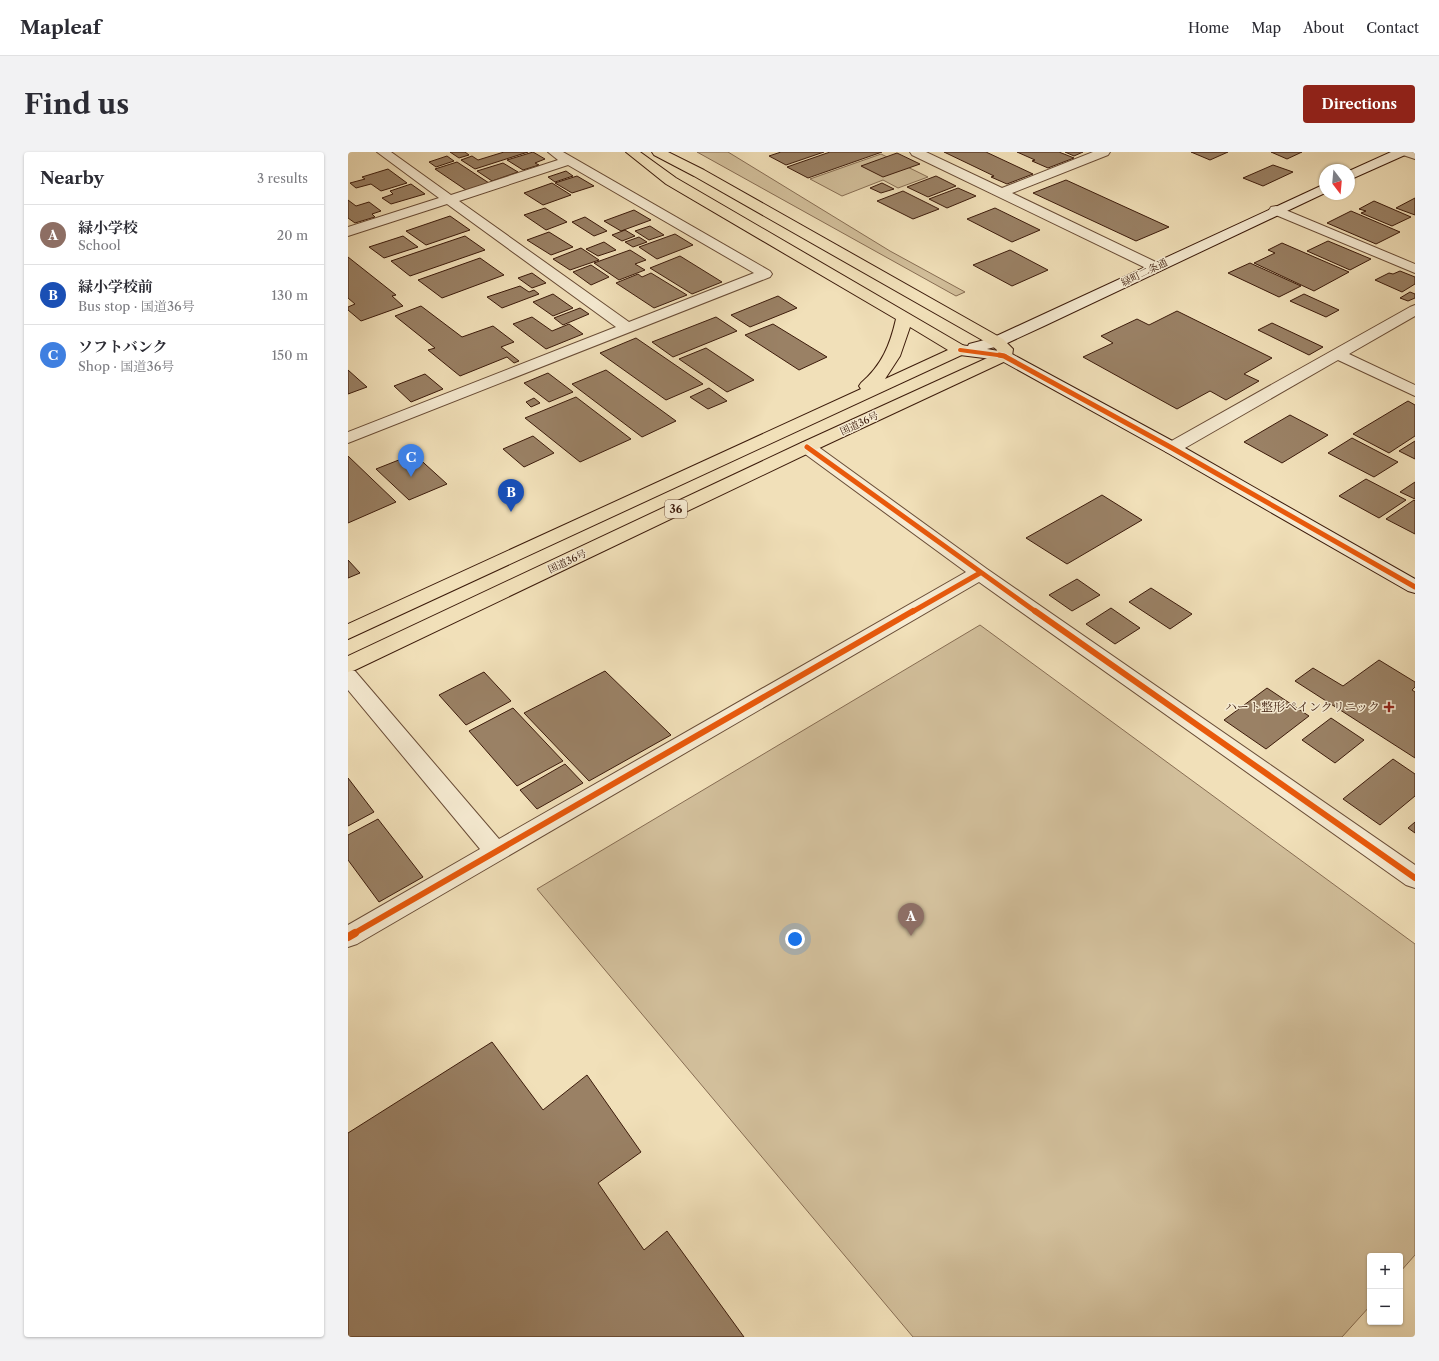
<!DOCTYPE html>
<meta charset="utf-8">
<style>
body{margin:0;font-family:"Libre Caslon Text","Noto Serif JP",serif;background:#f2f2f3;color:#2b2b33}
.controls{position:absolute;right:12px;bottom:12px;display:grid;overflow:hidden;border-radius:4px;box-shadow:0 1px 3px #0004}
.controls button{width:36px;height:36px;display:grid;place-items:center;padding:0;border:0;border-bottom:1px solid #e1e1e2;background:#fff;color:#2b2b33;font:20px sans-serif}
.compass{position:absolute;left:971px;top:12px;width:36px;height:36px;border-radius:50%;background:#fff;box-shadow:0 1px 3px #0004;rotate:164deg}
.you{position:absolute;left:447px;top:787px;width:14px;height:14px;margin:-10px;border:3px solid #fff;border-radius:50%;background:#1a73e8;box-shadow:0 0 0 6px #1a73e833}
.badge{display:grid;place-items:center;width:26px;height:26px;border-radius:50%;background:#8f2418;color:#fff;font-size:13px;font-weight:700}
.pin{position:absolute;translate:-50% -33px;filter:drop-shadow(0 1px 2px #0008)}
.pin::after{content:'';position:absolute;top:21px;width:14px;height:12px;background:inherit;clip-path:polygon(0 0,100% 0,50% 100%)}
.list{margin:0;padding:0;list-style:none}
h2{display:flex;justify-content:space-between;align-items:center;height:52px;margin:0;padding:0 16px;font-size:17px}
h2 small{font-size:13px;font-weight:400;color:#7c7c81}
.list li{display:grid;grid-template-columns:26px 1fr auto;gap:12px;align-items:center;box-sizing:border-box;height:60px;padding:0 16px;border-top:1px solid #e1e1e2}
.list b{display:block;font-size:15px;white-space:nowrap}
.list p{margin:0;font-size:13px;white-space:nowrap;color:#7c7c81}
.list em{font-size:13px;font-style:normal;color:#7c7c81}
.map{position:relative;flex:none;width:1067px;height:1185px;overflow:hidden;border-radius:4px}
header{display:flex;align-items:center;gap:24px;box-sizing:border-box;height:56px;padding:0 20px;background:#fff;border-bottom:1px solid #e1e1e2}
header strong{font-size:19px}
nav{display:flex;gap:22px;margin-inline-start:auto;font-size:14px}
.intro{display:flex;align-items:center;justify-content:space-between;box-sizing:border-box;height:96px;padding:0 24px}
h1{margin:0;font-size:28px}
.button{padding:10px 18px;border-radius:4px;background:#8f2418;color:#fff;font-size:14px;font-weight:700}
main{display:flex;gap:24px;padding:0 24px}
aside{flex:1;background:#fff;border-radius:4px;box-shadow:0 1px 3px #0004}
.map>svg:first-child{display:block}
.green{fill:#d2bf9b;stroke:#876d53}
.building{fill:#9a8165;stroke:#3c1b0b}
.lines{fill:none;stroke-linecap:round;stroke-linejoin:round}
.street-casing{stroke:#694c36;stroke-width:2}
.secondary-casing{stroke:#3c1b0b;stroke-width:2}
.highway-casing{stroke:#3c1b0b;stroke-width:2}
.street{fill:#f6ebd2;fill-rule:evenodd}
.secondary{fill:#f6ebd2;fill-rule:evenodd}
.highway{fill:#f1e0b9;fill-rule:evenodd}
.cycleway-far3-casing{stroke:#f6ebd2;stroke-width:5.5}
.cycleway-far2-casing{stroke:#f6ebd2;stroke-width:7}
.cycleway-far1-casing{stroke:#f6ebd2;stroke-width:8}
.cycleway-casing{stroke:#f6ebd2;stroke-width:10}
.cycleway-far3{stroke:#e8590c;stroke-width:4}
.cycleway-far2{stroke:#e8590c;stroke-width:5}
.cycleway-far1{stroke:#e8590c;stroke-width:6}
.cycleway{stroke:#e8590c;stroke-width:8}
.poi-dot{fill:#8f2418;stroke:#f6ebd2;stroke-width:1.5}
.labels{text-anchor:middle;stroke-width:3;stroke-linejoin:round;paint-order:stroke}
.far-street-label{font-size:10px;fill:#3c1b0b;stroke:#f6ebd2}
.shield{fill:#f6ebd2;stroke:#745947;stroke-width:1}
.shield-label{font-size:11px;font-weight:bold;fill:#3c1b0b}
.poi-label{font-size:12px;fill:#3c1b0b;stroke:#f6ebd2;text-anchor:end}
</style>
<header>
<strong>Mapleaf</strong>
<nav><a>Home</a><a>Map</a><a>About</a><a>Contact</a></nav>
</header>
<div class="intro"><h1>Find us</h1><a class="button">Directions</a></div>
<main>
<aside>
<h2>Nearby<small>3 results</small></h2>
<ul class="list">
<li><span class="badge" style="background:#8d6e63">A</span><div><b>緑小学校</b><p>School</p></div><em>20 m</em></li>
<li><span class="badge" style="background:#1a4fb4">B</span><div><b>緑小学校前</b><p>Bus stop · 国道36号</p></div><em>130 m</em></li>
<li><span class="badge" style="background:#3f7fe0">C</span><div><b>ソフトバンク</b><p>Shop · 国道36号</p></div><em>150 m</em></li>
</ul>
</aside>
<div class="map">
<svg width="1067" height="1185" viewBox="0 0 1067 1185">
<rect width="100%" height="100%" fill="#f1e0b9"/>
<filter id="stains"><feTurbulence type="fractalNoise" baseFrequency=".005" numOctaves="4"/><feColorMatrix values="0 0 0 0 .2 0 0 0 0 .09 0 0 0 0 .02 0 0 0 .5 -.17"/></filter>
<radialGradient id="worn" r=".72"><stop offset=".6" stop-color="#630" stop-opacity="0"/><stop offset="1" stop-color="#630" stop-opacity=".3"/></radialGradient>
<!-- green -->
<path class="green" d="M349,0H380L542,99L617,140L608,144Z
M533,2L580,25L550,36L535,28L494,44L462,27Z
M632,473L1067,792V1103L1052,1120V1104H1022V1154L994,1185H565L189,737Z"/>
<!-- building -->
<path class="building" d="M102,0H117L121,3L111,6Z
M156,0H180L127,17L113,8L124,4L130,8Z
M185,0L197,7L187,11L191,13L175,18L159,8Z
M433,0H476L438,13L421,4Z
M482,0H534L460,26L439,15Z
M596,0H638L685,22L659,32L643,25L646,24Z
M669,0H711L726,6L700,16L684,9L687,8Z
M717,0H735L726,4Z
M843,0H880L862,8Z
M923,0H954L939,7Z
M549,1L572,12L535,25L513,14Z
M99,4L106,9L88,15L81,10Z
M109,10L141,31L118,38L87,17Z
M155,11L170,20L144,29L129,19Z
M925,13L945,20L915,34L895,26Z
M40,17L59,31L33,39L23,32L8,36L2,31L17,27L14,25Z
M218,19L225,24L207,30L200,25Z
M229,24L246,34L224,41L207,31Z
M588,24L608,34L580,45L559,35Z
M718,28L821,75L788,89L685,41Z
M204,31L223,43L195,53L176,41Z
M534,31L546,37L533,41L522,36Z
M63,32L77,42L43,52L34,46L45,42L42,39Z
M610,36L628,44L599,56L581,47Z
M555,39L591,57L565,67L529,49Z
M1067,46V63L1048,56Z
M0,48L8,54L21,50L33,59L24,62L27,65L7,71L0,66Z
M1026,49L1063,65L1044,74L1013,61L1018,59L1011,57Z
M197,56L219,70L198,78L176,63Z
M647,56L692,78L664,90L619,67Z
M286,58L303,68L273,79L256,69Z
M1003,59L1052,80L1028,92L979,71Z
M102,64L122,78L78,93L58,79Z
M237,65L259,79L246,84L224,70Z
M302,74L316,83L301,88L287,79Z
M277,78L287,84L274,89L264,83Z
M201,80L225,95L203,103L179,88Z
M327,82L345,93L309,107L291,95Z
M55,84L70,95L36,106L21,95Z
M117,84L137,98L62,124L43,109Z
M291,85L299,90L285,95L277,90Z
M980,89L1023,107L1002,118L959,99Z
M256,90L268,98L250,104L238,97Z
M934,91L1001,120L966,139L906,111L927,101L920,98Z
M233,96L251,108L222,118L205,107Z
M282,98L298,108L287,112L297,118L271,128L246,111Z
M662,98L700,118L664,134L625,113Z
M332,104L374,130L344,142L302,116Z
M0,105L48,143L44,144L55,154L13,169L0,158V155L7,152L0,146Z
M132,106L156,123L94,146L70,128Z
M902,111L953,134L931,145L880,121Z
M243,113L261,125L243,133L225,120Z
M1052,119L1067,125V132L1054,140L1027,128L1041,121L1045,122Z
M184,121L198,131L184,136L170,126Z
M303,121L339,143L306,156L268,131L290,122L294,125Z
M172,134L181,140L186,138L191,142L154,156L139,145Z
M1062,140L1067,142V146L1060,149L1052,146Z
M205,142L225,156L205,164L185,150Z
M956,142L991,158L978,165L942,149Z
M430,144L449,156L402,175L383,163Z
M73,154L114,185L145,174L166,190L153,195L171,209L166,211L159,205L112,224L80,198L87,196L47,164Z
M232,156L241,162L215,173L206,166Z
M829,159L924,206L896,222L911,229L878,248L862,239L829,257L735,205L765,191L753,184L789,167L801,173Z
M184,165L204,179L221,172L235,182L198,197L165,172Z
M368,165L389,179L325,205L304,190Z
M924,171L975,195L961,203L910,178Z
M425,172L479,205L451,218L397,183Z
M288,186L355,232L318,248L252,201Z
M358,196L406,228L379,240L331,207Z
M0,218L19,235L0,242Z
M258,218L328,269L294,285L224,232Z
M200,221L225,240L201,250L176,231Z
M77,222L95,237L63,250L46,234Z
M361,236L379,249L360,257L342,245Z
M228,245L283,287L232,310L177,266Z
M186,246L192,251L183,255L178,250Z
M1060,249L1067,253V284L1041,301L1005,282Z
M942,263L980,283L934,311L896,290Z
M185,284L206,301L176,315L155,297Z
M1004,286L1050,310L1026,325L980,301Z
M1067,289V307L1051,299Z
M66,302L99,332L61,348L28,317Z
M0,304L48,350L0,371Z
M1018,327L1058,348L1031,366L991,344Z
M1067,330V347L1052,340Z
M754,343L794,368L719,412L678,386Z
M1066,348L1067,349V382L1038,367Z
M0,408L12,421L0,426Z
M729,427L752,443L724,459L701,443Z
M803,436L844,462L822,477L781,450Z
M763,456L792,476L767,492L738,472Z
M1031,508L1067,530V535L1064,538L1067,540V606L947,529L965,516L995,534Z
M257,519L323,583L241,629L176,561Z
M136,520L163,549L118,573L91,543Z
M919,536L961,564L918,597L876,568Z
M165,556L215,609L169,634L121,579Z
M983,566L1016,588L987,611L954,588Z
M1045,607L1067,622V644L1032,673L995,647Z
M217,612L235,631L189,657L172,638Z
M0,626L26,660L0,674Z
M30,667L75,725L31,750L0,708V683Z
M1067,670V681L1060,676Z
M144,890L195,958L239,923L293,1000L250,1031L296,1098L319,1079L396,1185H0V981Z"/>
<g class="lines">
<!-- street casing -->
<g class="street-casing">
<path id="street" d="M29,0H43L103,43L210,8L200,0H215L422,119L424,122L422,125L0,291V280L268,175L99,52L0,84V75L91,46ZM220,13L406,121L281,170L111,49Z
M562,0H578L654,36L745,0H762L760,3L664,41L812,112L814,115L812,118L807,119L802,118L564,3Z
M1053,0H1067V7L1055,3Z
M928,54L1067,112V121L923,61L921,58L923,55Z
M1067,153V164L1001,202L1067,233V244L990,208L830,300L824,301L818,300L815,296L818,292L1062,155Z
M459,290L465,291L639,417L1067,713V736L1058,733L631,430L9,792L0,795V773L132,697L0,538V517L7,519L151,687L618,420L453,299L450,295L453,291Z"/>
</g>
<!-- secondary casing -->
<g class="secondary-casing">
<path id="secondary" d="M1043,0H1059L1057,3L1001,28V19Z
M977,32V41L696,174L655,193L639,197L662,201L830,292L1067,427V441L1060,439L818,300L652,208L612,203L606,201L604,198L606,195L612,193L620,194L621,192L644,186Z"/>
</g>
<!-- highway casing -->
<g class="highway-casing">
<path id="highway" d="M278,0H292L328,26L618,195L620,198L618,201L0,487V472L513,237L511,234L513,231C534,213 542,193 548,167L318,32ZM562,175L600,198L537,227L552,204Z
M304,0H320L356,18L655,187L665,197L664,204L662,207L465,299L7,518L0,520V504L453,291L648,202L649,198L643,193L346,24L306,3Z"/>
</g>
<!-- street -->
<use href="#street" class="street"/>
<!-- secondary -->
<use href="#secondary" class="secondary"/>
<!-- highway -->
<use href="#highway" class="highway"/>
<!-- cycleway-far3 casing -->
<g class="cycleway-far3-casing">
<path id="cycleway-far3" d="M612,198L657,204"/>
</g>
<!-- cycleway-far2 casing -->
<g class="cycleway-far2-casing">
<path id="cycleway-far2" d="M651,203L656,204L824,296L1067,435
M459,295L688,460
M564,460L632,421"/>
</g>
<!-- cycleway-far1 casing -->
<g class="cycleway-far1-casing">
<path id="cycleway-far1" d="M687,459L1067,726
M5,782L565,459"/>
</g>
<!-- cycleway casing -->
<g class="cycleway-casing">
<path id="cycleway" d="M0,785L7,781"/>
</g>
<!-- cycleway-far3 -->
<use href="#cycleway-far3" class="cycleway-far3"/>
<!-- cycleway-far2 -->
<use href="#cycleway-far2" class="cycleway-far2"/>
<!-- cycleway-far1 -->
<use href="#cycleway-far1" class="cycleway-far1"/>
<!-- cycleway -->
<use href="#cycleway" class="cycleway"/>
</g>
<!-- markers -->
<path class="poi-dot" d="M1039 549h4v4h4v4h-4v4h-4v-4h-4v-4h4z"/>
<g class="labels">
<!-- far-street labels -->
<g class="far-street-label">
<text transform="translate(796 120) rotate(-26)" y="4">緑町二条通</text>
<text transform="translate(511 271) rotate(-25)" y="4">国道36号</text>
<text transform="translate(219 409) rotate(-25)" y="4">国道36号</text>
</g>
<!-- shield labels -->
<rect class="shield" x="317" y="348" width="22" height="18" rx="3"/>
<g class="shield-label">
<text x="328" y="361">36</text>
</g>
<!-- poi labels -->
<g class="poi-label">
<text x="1032" y="559">ハート整形ペインクリニック</text>
</g>
</g>
<rect width="100%" height="100%" filter="url(#stains)"/>
<rect width="100%" height="100%" fill="url(#worn)"/>
</svg>
<div class="controls">
<button>+</button>
<button>−</button>
</div>
<svg class="compass" viewBox="-18 -18 36 36"><path d="M0-13l5 13h-10z" fill="#e53935"/><path d="M0 13l5-13h-10z" fill="#7c7c81"/></svg>
<div class="you"></div>
<div class="pin badge" style="left:563px;top:784px;background:#8d6e63">A</div>
<div class="pin badge" style="left:163px;top:360px;background:#1a4fb4">B</div>
<div class="pin badge" style="left:63px;top:325px;background:#3f7fe0">C</div>
</div>
</main>
